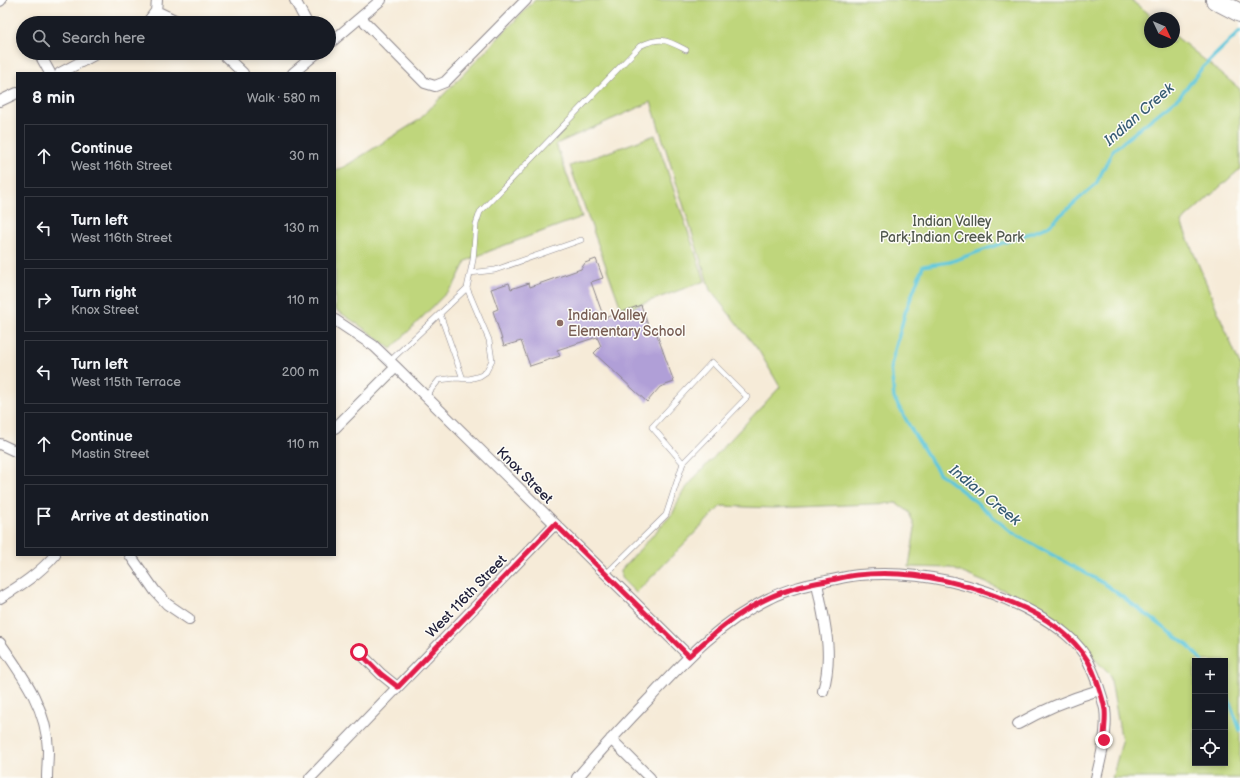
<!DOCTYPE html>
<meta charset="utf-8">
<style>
body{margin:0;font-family:"Balsamiq Sans",sans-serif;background:#242831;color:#f1f3f6}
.controls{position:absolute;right:12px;bottom:12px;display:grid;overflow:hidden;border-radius:0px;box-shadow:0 2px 6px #0003}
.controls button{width:36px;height:36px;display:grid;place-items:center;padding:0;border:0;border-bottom:1px solid #363941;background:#171b24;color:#f1f3f6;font:20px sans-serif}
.compass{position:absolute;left:1144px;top:12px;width:36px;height:36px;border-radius:50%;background:#171b24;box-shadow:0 2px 6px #0003;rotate:134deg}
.stop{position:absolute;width:12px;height:12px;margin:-9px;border:3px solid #e11d48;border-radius:50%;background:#fff}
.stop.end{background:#e11d48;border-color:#fff;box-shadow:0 1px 4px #0008}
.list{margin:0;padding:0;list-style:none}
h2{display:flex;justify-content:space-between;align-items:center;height:52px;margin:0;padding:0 16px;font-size:17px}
h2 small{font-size:13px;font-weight:400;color:#9ea1a6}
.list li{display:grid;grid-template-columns:26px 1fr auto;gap:12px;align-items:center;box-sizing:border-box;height:64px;margin:0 8px 8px;padding:0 8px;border:1px solid #363941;border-radius:0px}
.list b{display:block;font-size:15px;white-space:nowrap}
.list p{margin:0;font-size:13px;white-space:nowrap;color:#9ea1a6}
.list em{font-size:13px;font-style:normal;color:#9ea1a6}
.icon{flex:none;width:22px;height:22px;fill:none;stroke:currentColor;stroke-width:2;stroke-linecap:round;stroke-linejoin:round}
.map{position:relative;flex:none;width:1240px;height:778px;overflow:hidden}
.search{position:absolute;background:#171b24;box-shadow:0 2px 6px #0003;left:16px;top:16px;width:320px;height:44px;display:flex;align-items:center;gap:10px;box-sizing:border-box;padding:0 14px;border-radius:22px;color:#9ea1a6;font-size:15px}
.panel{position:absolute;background:#171b24;box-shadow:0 2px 6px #0003;left:16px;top:72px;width:320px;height:484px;border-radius:0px}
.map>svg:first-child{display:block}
.green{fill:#bfd67b;stroke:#707c5b;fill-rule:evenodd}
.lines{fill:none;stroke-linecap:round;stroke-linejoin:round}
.stream{stroke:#5fc7dc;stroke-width:3.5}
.building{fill:#b09fd7}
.service-casing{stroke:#8c868a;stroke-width:6}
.minor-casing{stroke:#8c868a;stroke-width:12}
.motorway-casing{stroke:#8c868a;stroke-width:20}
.service{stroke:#fff;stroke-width:5}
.minor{stroke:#fff;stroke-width:10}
.motorway{stroke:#fff;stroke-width:18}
.route{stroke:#e11d48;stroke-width:5}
.education-dot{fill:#8d6e63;stroke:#fdfcf7;stroke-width:1.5}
.labels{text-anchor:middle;stroke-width:3;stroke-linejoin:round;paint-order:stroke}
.park-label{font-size:14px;fill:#51584e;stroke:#fdfcf7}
.education-label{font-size:14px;fill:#785e54;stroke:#fdfcf7;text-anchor:start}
.street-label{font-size:14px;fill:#22223b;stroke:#fdfcf7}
.water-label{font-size:15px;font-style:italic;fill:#375c73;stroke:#fdfcf7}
</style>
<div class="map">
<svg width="1240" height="778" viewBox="0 0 1240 778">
<rect width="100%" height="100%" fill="#fdfcf7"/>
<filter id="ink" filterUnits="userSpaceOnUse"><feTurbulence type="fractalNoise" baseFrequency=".025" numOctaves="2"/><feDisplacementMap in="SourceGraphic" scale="8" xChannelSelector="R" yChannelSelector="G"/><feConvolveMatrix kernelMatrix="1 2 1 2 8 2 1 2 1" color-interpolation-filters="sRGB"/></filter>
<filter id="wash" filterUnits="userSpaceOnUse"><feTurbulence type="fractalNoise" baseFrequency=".012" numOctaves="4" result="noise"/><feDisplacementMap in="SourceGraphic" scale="16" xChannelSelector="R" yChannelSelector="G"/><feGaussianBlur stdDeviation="0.9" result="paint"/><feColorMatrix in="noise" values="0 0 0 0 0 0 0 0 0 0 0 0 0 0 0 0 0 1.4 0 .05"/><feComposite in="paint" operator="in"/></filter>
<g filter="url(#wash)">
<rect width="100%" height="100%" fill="#f6ebd8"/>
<!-- green -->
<path class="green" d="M535,0H1131L1153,18H1150V42H1174V35L1240,89V169L1181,222L1240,365V778H1112L1122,742L1110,675L1046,608L951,568L909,567L915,528L909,512L897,503L773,508L721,506L636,593L621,578V570L673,513L682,493L698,474L780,387L759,351L710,290L651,102L556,144L582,217L497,248L466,261L454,285L391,349L369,332L335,309V170L344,167L419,120ZM1195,661H1225V763H1195Z
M655,135L705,281L622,311L570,166Z"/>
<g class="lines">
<!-- stream -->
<path class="stream" d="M1202,661L1189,646L1105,584L1011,532L975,501L939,473L914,434L894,398L891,365L905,313L923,266L950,262L1047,227L1096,184L1113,150L1180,96L1203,67L1240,31
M1225,689L1240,730"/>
</g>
<g id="blocks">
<!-- building -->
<path class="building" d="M596,259L603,278L591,282L604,318L641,305L650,331L655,329L674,382L660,387L647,402L594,353L601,346L597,337L557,350L560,356L530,366L521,341L504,346L493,311L498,309L491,289L509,283L511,289L529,283L530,287L581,269L585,263Z"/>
</g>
</g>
<g filter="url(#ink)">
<use href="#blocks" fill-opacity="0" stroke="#8c868a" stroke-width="1"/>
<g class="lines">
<!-- service casing -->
<g class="service-casing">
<path id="service" d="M470,273L495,270L581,240
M440,314L463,379
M390,361L467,288L473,260L476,224L480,212L640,46C661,36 667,40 686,50
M426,396L439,380L456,378L469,379L480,376L486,372L492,360L489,340L467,288
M606,574L666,515L683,463L747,397L712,362L652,427L683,463"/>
</g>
<!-- minor casing -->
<g class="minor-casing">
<path id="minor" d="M295,0L307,23
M0,1L1,0
M156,11L181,23
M361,18L425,83L435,86L445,82L526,0
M147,23L156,11L157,0
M329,44L381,0
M39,53L50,73
M222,53L243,73
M60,73L98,53
M293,73L317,53
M0,101L17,93
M335,320L374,346L396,367L689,656
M335,428L396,367
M0,444L17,452
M130,555L155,591L167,604L189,619
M817,583C824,621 834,653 823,691
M0,598C20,586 40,573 55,555
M0,643C23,676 47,708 48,750C48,760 47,769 47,778
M359,652L381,674L397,687
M1018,724C1046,708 1069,699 1099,690
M611,739L650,778
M310,778L555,524
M577,778C600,751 624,725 649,699C686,659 720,622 770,598C787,589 807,585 826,581C837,579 848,576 859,575C920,570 983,584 1036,614C1057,626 1079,641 1089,663C1095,676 1102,695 1105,709C1108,730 1101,758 1096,778"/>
</g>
<!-- motorway casing -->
<g class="motorway-casing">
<path id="motorway" d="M1215,0L1240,13"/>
</g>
<!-- service -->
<use href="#service" class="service"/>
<!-- minor -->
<use href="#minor" class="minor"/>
<!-- motorway -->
<use href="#motorway" class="motorway"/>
</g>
</g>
<g class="lines" filter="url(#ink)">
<!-- route -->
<path class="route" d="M359,652L381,674L398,687L555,524L689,656C718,629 750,602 789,590C801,586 814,583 827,581C837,579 847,576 857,575C910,569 964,582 1013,603C1042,615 1071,633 1088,661C1094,671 1103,698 1105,710C1106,719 1104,730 1104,740"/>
</g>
<!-- markers -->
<circle class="education-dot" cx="560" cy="323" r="4"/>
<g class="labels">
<!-- park labels -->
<g class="park-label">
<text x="952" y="226">Indian Valley<tspan x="952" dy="16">Park;Indian Creek Park</tspan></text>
</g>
<!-- education labels -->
<g class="education-label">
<text x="568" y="320">Indian Valley<tspan x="568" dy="16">Elementary School</tspan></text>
</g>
<!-- street labels -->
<g class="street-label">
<text transform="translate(525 475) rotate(45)" y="5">Knox Street</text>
<text transform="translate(466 596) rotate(-46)" y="5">West 116th Street</text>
</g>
<!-- water labels -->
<g class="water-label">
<text transform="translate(1139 114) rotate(-41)" y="5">Indian Creek</text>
<text transform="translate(985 495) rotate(39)" y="5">Indian Creek</text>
</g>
</g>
</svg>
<div class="controls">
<button>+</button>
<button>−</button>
<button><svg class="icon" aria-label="locate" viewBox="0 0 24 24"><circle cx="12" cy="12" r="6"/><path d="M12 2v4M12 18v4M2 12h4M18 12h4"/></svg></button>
</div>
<svg class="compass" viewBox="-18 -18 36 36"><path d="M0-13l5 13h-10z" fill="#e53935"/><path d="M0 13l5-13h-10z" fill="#9ea1a6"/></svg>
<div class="stop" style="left:359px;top:652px"></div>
<div class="stop end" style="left:1104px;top:740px"></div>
<div class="search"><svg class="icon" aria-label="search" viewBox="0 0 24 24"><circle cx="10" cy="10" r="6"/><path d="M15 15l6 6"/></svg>Search here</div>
<section class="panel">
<h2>8 min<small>Walk · 580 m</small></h2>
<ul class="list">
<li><svg class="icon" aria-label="ahead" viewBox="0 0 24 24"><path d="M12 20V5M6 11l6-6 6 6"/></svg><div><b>Continue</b><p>West 116th Street</p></div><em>30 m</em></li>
<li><svg class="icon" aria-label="left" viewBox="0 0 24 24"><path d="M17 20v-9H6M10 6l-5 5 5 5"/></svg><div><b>Turn left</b><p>West 116th Street</p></div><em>130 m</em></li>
<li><svg class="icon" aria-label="right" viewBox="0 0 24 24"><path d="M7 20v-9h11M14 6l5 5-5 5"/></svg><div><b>Turn right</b><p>Knox Street</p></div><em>110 m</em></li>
<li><svg class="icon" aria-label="left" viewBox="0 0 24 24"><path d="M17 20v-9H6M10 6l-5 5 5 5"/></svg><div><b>Turn left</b><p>West 115th Terrace</p></div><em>200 m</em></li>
<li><svg class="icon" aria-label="ahead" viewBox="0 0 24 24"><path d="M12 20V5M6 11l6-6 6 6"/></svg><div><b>Continue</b><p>Mastin Street</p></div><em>110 m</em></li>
<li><svg class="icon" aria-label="arrive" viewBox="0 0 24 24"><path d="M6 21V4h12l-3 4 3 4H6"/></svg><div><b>Arrive at destination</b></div></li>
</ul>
</section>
</div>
